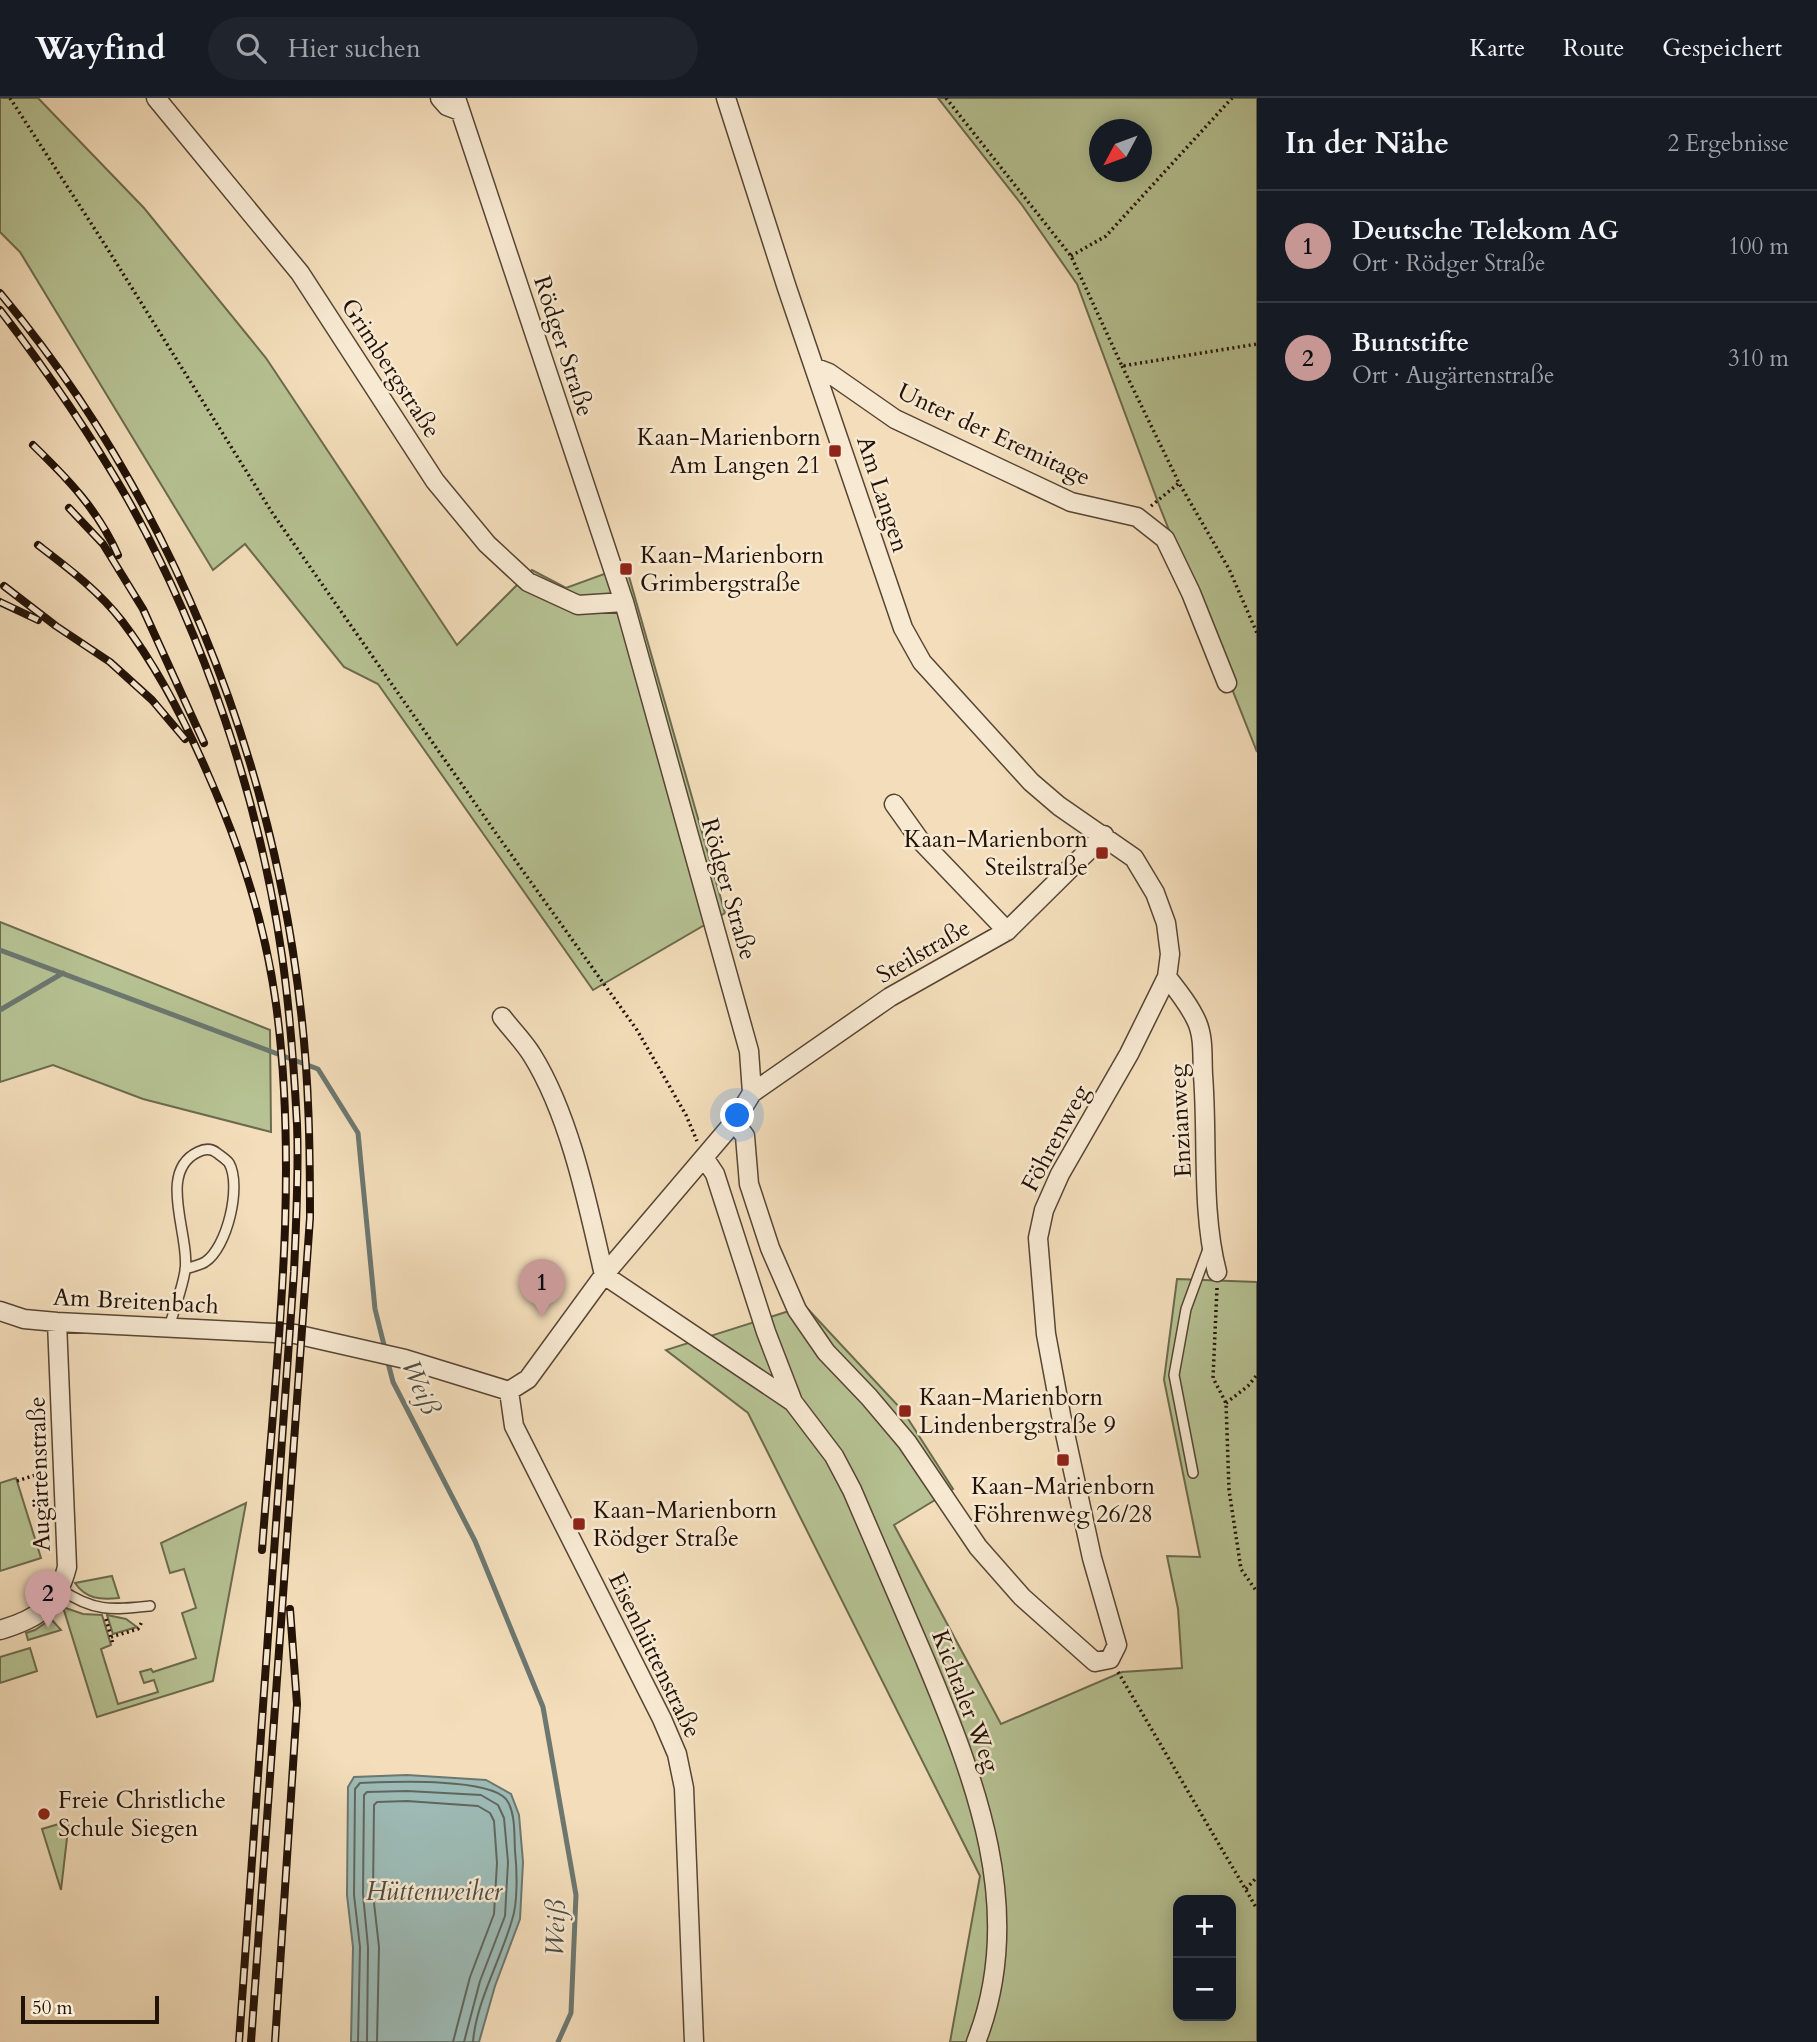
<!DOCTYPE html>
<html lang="de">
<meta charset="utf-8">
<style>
body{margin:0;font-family:Cardo,serif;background:#20242c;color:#f1f3f6}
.controls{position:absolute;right:21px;bottom:21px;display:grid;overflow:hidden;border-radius:14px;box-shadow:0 4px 18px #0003}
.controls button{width:63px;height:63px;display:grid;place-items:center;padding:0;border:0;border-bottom:2px solid #363941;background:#171b24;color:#f1f3f6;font:35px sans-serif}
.compass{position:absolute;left:1089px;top:21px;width:63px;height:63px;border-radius:50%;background:#171b24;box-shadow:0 4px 18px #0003;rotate:229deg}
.scale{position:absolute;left:21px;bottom:18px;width:138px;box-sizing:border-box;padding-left:7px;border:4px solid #231207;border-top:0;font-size:19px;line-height:24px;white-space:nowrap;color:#231207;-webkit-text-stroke:5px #f7e9d2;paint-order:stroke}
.you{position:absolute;left:738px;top:1018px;width:24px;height:24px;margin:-18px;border:5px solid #fff;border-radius:50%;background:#1a73e8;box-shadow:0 0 0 10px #1a73e833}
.badge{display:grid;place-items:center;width:46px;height:46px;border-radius:50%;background:#c59692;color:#111;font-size:23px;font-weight:700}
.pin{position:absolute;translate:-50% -58px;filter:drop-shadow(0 2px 4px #0008)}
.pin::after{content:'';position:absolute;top:37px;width:24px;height:21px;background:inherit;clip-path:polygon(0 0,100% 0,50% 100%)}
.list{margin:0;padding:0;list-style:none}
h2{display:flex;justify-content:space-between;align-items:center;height:91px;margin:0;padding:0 28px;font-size:30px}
h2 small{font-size:23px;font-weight:400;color:#9ea1a6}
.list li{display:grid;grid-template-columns:46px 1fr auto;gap:21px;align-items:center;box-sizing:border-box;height:112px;padding:0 28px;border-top:2px solid #363941}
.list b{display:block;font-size:26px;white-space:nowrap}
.list p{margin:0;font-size:23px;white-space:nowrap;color:#9ea1a6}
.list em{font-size:23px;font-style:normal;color:#9ea1a6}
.icon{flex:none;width:38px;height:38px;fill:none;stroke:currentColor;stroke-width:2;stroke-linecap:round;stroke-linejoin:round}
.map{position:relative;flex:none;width:1257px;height:1944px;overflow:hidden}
header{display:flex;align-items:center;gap:42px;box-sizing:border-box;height:98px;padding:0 35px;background:#171b24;border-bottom:2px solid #363941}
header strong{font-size:33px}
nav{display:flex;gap:38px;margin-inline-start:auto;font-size:24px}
.search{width:490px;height:63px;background:#20242c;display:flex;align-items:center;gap:18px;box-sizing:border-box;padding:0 24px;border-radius:38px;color:#9ea1a6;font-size:26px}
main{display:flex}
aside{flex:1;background:#171b24}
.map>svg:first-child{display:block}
.green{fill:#b6c293;stroke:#6c6a4d;stroke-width:2;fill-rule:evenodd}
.water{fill:#9dbbb6;stroke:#6c7770;stroke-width:2}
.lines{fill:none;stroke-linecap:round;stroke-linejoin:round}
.shore{stroke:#60665e;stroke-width:2}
.stream{stroke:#6c7770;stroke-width:5}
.lane-casing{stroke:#574534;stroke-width:12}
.street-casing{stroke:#574534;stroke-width:21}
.path{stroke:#231207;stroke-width:3.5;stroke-dasharray:2 3.5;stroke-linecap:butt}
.lane{stroke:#f7e9d2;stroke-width:9}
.street{stroke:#f7e9d2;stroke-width:18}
.rail-casing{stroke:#231207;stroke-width:8}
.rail{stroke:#f7e9d2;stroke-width:5;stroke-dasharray:16;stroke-linecap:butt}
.poi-dot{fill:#8f2418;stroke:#f7e9d2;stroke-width:2.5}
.labels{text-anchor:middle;stroke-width:5;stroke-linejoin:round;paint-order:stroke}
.street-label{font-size:24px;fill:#231207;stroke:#f7e9d2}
.poi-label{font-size:24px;fill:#231207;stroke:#f7e9d2;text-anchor:start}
.water-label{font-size:26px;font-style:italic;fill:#4e4d44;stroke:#f7e9d2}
</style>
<header>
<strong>Wayfind</strong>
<div class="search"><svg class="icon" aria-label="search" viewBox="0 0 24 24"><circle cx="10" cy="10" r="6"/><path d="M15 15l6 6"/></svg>Hier suchen</div>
<nav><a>Karte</a><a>Route</a><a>Gespeichert</a></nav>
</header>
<main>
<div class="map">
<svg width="1257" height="1944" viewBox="0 0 1257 1944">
<rect width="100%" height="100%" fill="#f3ddba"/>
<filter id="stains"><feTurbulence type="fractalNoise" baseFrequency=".00286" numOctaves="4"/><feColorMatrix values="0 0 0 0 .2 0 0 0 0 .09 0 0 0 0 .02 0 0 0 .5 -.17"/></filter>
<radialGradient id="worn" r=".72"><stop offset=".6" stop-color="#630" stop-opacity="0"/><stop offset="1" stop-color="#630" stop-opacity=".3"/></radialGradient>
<!-- green -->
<path class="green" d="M0,0H38L144,110L266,260L457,547L532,472L566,490L626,468L725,815L593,892L378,586L344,569L245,446L213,472L20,154L0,134Z
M938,0H1257V654L1159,407L1077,186L1022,107ZM1100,32H1142V74H1100Z
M0,824L270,932L271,1034L143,1001L53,967L0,984Z
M1177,1181L1257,1184V1944H950L980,1778L748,1315L666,1252L805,1208L903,1313L953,1391L894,1427L1001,1626L1122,1574L1182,1570L1178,1511L1167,1458L1200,1459L1164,1282ZM1178,1802H1231V1918H1178Z
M16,1380L41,1460L0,1473V1385Z
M246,1405L213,1583L97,1619L63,1509L83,1516L102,1517L111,1547L101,1551L118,1606L158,1594L154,1582L144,1585L140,1574L151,1571L153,1574L196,1560L182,1515L196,1510L184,1471L170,1475L161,1445Z
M112,1478L119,1500C100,1502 86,1501 75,1485Z
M107,1517L126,1521L137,1529L113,1536Z
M51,1521L61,1532L28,1542L26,1535L35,1532Z
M30,1550L37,1573L0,1585V1559Z
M69,1723L61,1792L42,1731Z"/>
<!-- water -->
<path class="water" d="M407,1677L486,1682L511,1696L519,1717L523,1764L520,1821L495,1888L479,1944H351L353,1849L347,1797L348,1689L354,1679Z"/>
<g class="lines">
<!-- shore -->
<path class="shore" d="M358,1944L360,1849L354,1797L355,1691L360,1685C389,1684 487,1679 506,1701C516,1714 514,1738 515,1753C517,1772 518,1805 512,1822C501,1861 476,1904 473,1944
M367,1944L368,1849L363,1796L364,1697L367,1694L407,1693L481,1697L498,1707L504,1720L508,1764L505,1818L480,1883L464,1944
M377,1944L379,1849L373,1796L374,1707L377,1704L407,1703L478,1708L490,1715L494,1723L497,1765L494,1816L470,1879L453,1944"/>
<!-- stream -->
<path class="stream" d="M0,852L318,971L358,1035L375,1211L385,1251
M0,912L63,875
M387,1261L393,1284L475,1443L543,1609L576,1797L571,1915L558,1944"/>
<!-- lane casing -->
<g class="lane-casing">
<path id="lane" d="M169,1230C174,1211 182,1192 185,1173C191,1139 156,1074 198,1054C204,1051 211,1050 217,1055C221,1058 227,1062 229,1065C242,1088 227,1150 205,1164C200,1167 192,1169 185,1171
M1193,1375L1174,1277L1186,1211L1208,1151
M60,1491C94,1514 111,1512 150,1508"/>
</g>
<!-- street casing -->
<g class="street-casing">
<path id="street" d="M156,0L300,175L435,383L487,446L528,484L578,507L624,504
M440,0L447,8L460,13
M726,0L787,190L903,530L922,564L1031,684L1059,708L1134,760L1155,795L1166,825L1170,856L1167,879L1129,956L1060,1076L1044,1112L1038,1140L1046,1236L1061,1317L1092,1460L1117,1547L1110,1561L1095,1564L1022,1499L978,1449L907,1344L869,1299L826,1254L797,1212L770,1150L749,1086L745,1038L734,1024
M816,270L829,275L895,321L1071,404L1137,419L1165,441L1191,495L1227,585
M894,706L919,741L1007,833
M1167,879C1178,893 1190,908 1197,924C1204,940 1202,960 1203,977C1208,1040 1201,1113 1217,1174
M502,919C512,932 524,944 532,957C570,1018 588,1107 604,1177
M752,995L890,899L1007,833L1104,737
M705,1061L715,1076L766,1234L793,1304
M604,1177L793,1304L834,1358L852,1392C876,1448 900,1503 924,1559C975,1681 1028,1813 976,1944
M0,1213L24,1221L57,1224L295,1236L405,1261L509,1293L528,1281L604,1177L734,1024L752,995L749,953L624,504L456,0
M509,1293L514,1328L662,1621L677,1656L684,1690L694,1944
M0,1532C37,1521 57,1509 67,1469L57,1224"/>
</g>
<!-- path -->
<path class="path" d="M10,0L107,150L273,416L500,741L637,932L686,1017L697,1043
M946,0L1071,158L1122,268L1257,246
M1071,158L1106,138L1232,0
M1122,268L1179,385L1229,471L1257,535
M1151,408L1179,385
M1217,1190L1213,1280L1226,1305L1229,1392L1241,1471L1257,1494
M1226,1305L1248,1288L1257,1277
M17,1383L45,1374
M106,1521L113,1546
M111,1539L138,1531L143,1522
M1118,1574L1257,1811
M1246,1791L1257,1779"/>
<!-- lane -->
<use href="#lane" class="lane"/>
<!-- street -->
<use href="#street" class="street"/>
<!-- rail casing -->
<g class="rail-casing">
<path id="rail" d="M0,195C168,396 272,654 301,914C309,982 310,1051 310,1120L251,1944
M0,212C46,272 89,334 127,400C204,536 260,704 282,858C290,913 294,970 297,1026C299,1075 296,1125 294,1174L239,1944
M33,347C68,381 98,412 118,457
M69,410L103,446L143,511L204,645
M38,447C68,470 99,493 122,523C157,569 184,621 207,674C240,748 265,825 276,906C300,1083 275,1274 262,1452
M4,488L56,528L110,564L152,602L185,641
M0,504L38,522
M275,1944L297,1606L290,1511"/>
</g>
<!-- rail -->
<use href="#rail" class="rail"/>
</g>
<!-- markers -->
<g class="poi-dot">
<rect x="828" y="346" width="14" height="14" rx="3.5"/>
<rect x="619" y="464" width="14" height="14" rx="3.5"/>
<rect x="1095" y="748" width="14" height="14" rx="3.5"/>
<rect x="898" y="1306" width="14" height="14" rx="3.5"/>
<rect x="1056" y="1355" width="14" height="14" rx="3.5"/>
<rect x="572" y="1419" width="14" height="14" rx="3.5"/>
<circle cx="44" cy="1716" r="7"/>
</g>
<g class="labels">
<!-- street labels -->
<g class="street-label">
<text transform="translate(564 248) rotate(72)" y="8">Rödger Straße</text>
<text transform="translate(391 270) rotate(57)" y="8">Grimbergstraße</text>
<text transform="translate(994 336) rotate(25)" y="8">Unter der Eremitage</text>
<text transform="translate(883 396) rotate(72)" y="8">Am Langen</text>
<text transform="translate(729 791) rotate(74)" y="8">Rödger Straße</text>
<text transform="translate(923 853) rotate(-30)" y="8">Steilstraße</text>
<text transform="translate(1180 1023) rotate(-93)" y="8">Enzianweg</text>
<text transform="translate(1055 1040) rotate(-62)" y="8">Föhrenweg</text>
<text transform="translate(136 1203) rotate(3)" y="8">Am Breitenbach</text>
<text transform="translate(39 1376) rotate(-92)" y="8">Augärtenstraße</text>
<text transform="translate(655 1557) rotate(64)" y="8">Eisenhüttenstraße</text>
<text transform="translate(966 1603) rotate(69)" y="8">Kichtaler Weg</text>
</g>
<!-- poi labels -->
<g class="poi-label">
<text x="821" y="347" text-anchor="end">Kaan-Marienborn<tspan x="821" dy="28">Am Langen 21</tspan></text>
<text x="640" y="465">Kaan-Marienborn<tspan x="640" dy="28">Grimbergstraße</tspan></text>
<text x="1088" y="749" text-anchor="end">Kaan-Marienborn<tspan x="1088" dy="28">Steilstraße</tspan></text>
<text x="919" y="1307">Kaan-Marienborn<tspan x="919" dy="28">Lindenbergstraße 9</tspan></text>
<text x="1063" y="1396" text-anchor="middle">Kaan-Marienborn<tspan x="1063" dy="28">Föhrenweg 26/28</tspan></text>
<text x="593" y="1420">Kaan-Marienborn<tspan x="593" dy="28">Rödger Straße</tspan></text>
<text x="58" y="1710">Freie Christliche<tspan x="58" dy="28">Schule Siegen</tspan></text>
</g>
<!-- water labels -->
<g class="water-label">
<text transform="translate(421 1289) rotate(67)" y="9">Weiß</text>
<text x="434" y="1802">Hüttenweiher</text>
<text transform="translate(555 1830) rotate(-88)" y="9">Weiß</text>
</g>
</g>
<rect width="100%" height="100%" filter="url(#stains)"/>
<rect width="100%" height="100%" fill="url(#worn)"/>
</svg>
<div class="controls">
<button>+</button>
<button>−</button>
</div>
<svg class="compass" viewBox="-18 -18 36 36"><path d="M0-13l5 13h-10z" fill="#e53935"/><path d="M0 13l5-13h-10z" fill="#9ea1a6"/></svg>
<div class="scale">50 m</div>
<div class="you"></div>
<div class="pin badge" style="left:542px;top:1219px">1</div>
<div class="pin badge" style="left:48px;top:1530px">2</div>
</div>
<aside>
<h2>In der Nähe<small>2 Ergebnisse</small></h2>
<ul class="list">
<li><span class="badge">1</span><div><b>Deutsche Telekom AG</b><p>Ort · Rödger Straße</p></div><em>100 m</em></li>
<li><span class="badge">2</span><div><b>Buntstifte</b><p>Ort · Augärtenstraße</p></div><em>310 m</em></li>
</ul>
</aside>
</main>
